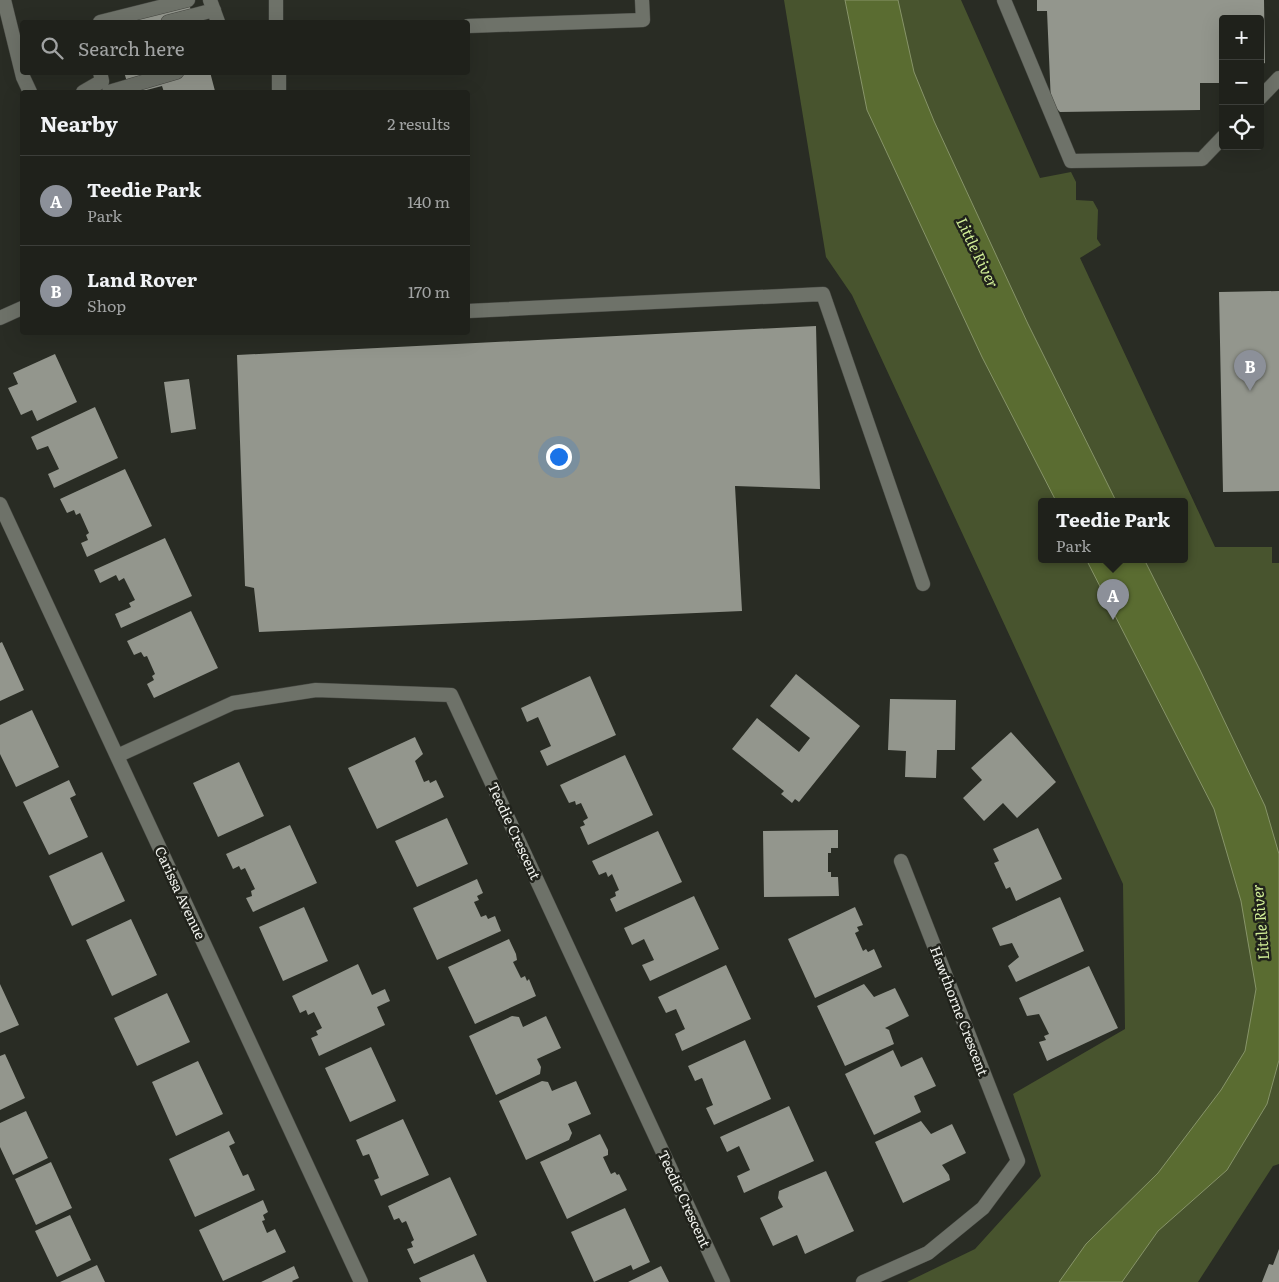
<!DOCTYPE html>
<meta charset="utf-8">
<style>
body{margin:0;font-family:Literata,serif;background:#272924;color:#f1f3f6}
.controls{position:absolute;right:15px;top:15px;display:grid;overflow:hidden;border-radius:5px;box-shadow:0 5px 20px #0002}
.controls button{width:45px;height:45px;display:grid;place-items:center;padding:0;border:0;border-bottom:1px solid #3c3e3a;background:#1f211b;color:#f1f3f6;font:25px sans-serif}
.you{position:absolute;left:558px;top:456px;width:18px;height:18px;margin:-12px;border:4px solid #fff;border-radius:50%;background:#1a73e8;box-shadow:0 0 0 8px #1a73e833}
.badge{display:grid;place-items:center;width:32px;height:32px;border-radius:50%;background:#8c9099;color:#fff;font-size:16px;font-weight:700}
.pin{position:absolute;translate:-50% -41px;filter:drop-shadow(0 1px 2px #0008)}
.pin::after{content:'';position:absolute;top:26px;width:18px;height:15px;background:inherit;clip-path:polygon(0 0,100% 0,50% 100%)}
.popup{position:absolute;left:1038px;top:498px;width:150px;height:65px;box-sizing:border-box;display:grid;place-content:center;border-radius:5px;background:#1f211b;filter:drop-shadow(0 1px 4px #0005);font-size:16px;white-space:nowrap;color:#a1a3a3}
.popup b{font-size:19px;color:#f1f3f6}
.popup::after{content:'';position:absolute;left:50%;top:100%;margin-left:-10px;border:10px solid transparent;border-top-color:#1f211b}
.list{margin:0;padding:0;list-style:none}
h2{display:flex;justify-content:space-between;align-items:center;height:65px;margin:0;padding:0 20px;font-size:21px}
h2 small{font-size:16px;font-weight:400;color:#a1a3a3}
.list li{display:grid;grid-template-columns:32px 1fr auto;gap:15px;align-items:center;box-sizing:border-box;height:90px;padding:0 20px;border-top:1px solid #3c3e3a}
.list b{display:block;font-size:19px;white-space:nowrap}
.list p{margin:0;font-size:16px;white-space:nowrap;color:#a1a3a3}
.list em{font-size:16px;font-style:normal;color:#a1a3a3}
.icon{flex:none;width:28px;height:28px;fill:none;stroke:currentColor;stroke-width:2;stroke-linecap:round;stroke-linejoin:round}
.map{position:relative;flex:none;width:1279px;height:1282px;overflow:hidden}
.search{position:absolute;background:#1f211b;box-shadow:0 5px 20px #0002;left:20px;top:20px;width:450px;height:55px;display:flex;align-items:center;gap:12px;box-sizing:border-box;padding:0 18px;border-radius:5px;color:#a1a3a3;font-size:19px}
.panel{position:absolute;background:#1f211b;box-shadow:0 5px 20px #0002;left:20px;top:90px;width:450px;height:245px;border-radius:5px}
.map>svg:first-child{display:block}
.green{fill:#48542e;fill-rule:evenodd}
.water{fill:#5a6c31;stroke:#879469}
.building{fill:#93968d}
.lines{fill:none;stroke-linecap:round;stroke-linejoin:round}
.service-casing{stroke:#474943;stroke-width:15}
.minor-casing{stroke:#474943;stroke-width:15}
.service{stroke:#6e7269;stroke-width:14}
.minor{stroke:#6e7269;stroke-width:14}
.labels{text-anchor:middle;stroke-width:5;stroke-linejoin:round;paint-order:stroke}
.street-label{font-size:14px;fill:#f0f2ed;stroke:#20221b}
.water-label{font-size:15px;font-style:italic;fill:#d4f299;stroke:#20221b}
</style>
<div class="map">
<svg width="1279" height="1282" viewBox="0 0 1279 1282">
<rect width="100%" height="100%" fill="#292c24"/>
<!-- green -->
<path class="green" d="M784,0H961L1040,178L1071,172L1076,182V200L1093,201L1098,210L1097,239L1101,245L1080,258L1215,547H1272V563H1279V1164L1273,1166L1198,1282H907L975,1249L1041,1176L1013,1094L1125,1029L1123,884L1013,643L852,295L826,257ZM1042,501H1184V559H1042Z"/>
<!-- water -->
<path class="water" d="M845,0H898L914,72L934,121L1028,324L1116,501H1056L982,357L867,110Z
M1086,559H1144L1200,670L1265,806L1279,854V1060L1267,1104L1227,1170L1158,1231L1122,1282H1059L1086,1244L1158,1173L1221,1090L1245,1051L1256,989L1241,901L1214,809Z"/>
<!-- building -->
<path class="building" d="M1037,0H1264L1265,63L1260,65V19H1223V83H1200V110L1060,112L1051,103L1047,11H1037Z
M189,4L195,22H129Z
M124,72H210L215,91H211L212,92H164L162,86L139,92H130Z
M1279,291V491L1223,492L1219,292Z
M816,326L820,489L735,486L742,611L259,632L254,588L245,586L237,355Z
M55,354L77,402L37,421L32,410L21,415L8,388L18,384L13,373Z
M189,379L196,429L171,433L164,382Z
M95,407L118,458L54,488L48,474L59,469L48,446L37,450L31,437Z
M125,469L152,526L87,557L81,543L88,540L86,535L89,533L80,513L76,515L74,510L67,513L60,499Z
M165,538L192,596L121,628L115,614L131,607L129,603L135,600L124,578L119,581L116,575L100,583L94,570Z
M191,611L218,668L154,698L147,684L154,680L152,676L155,674L147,656L144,657L141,652L134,655L127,641Z
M2,642L24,690L0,701V643Z
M796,674L860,726L799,802L795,799L792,803L781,794L784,791L732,749L757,718L799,752L810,738L770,706Z
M590,676L616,735L547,766L540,751L551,746L538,717L527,722L521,708Z
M890,699L956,700L955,750H937L936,778L905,777L906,751L888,750Z
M32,710L59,767L16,787L0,754V725Z
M1011,732L1056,782L1017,818L1003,803L984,821L963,798L982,780L971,768Z
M415,737L423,754L415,761L424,782L429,780L430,783L436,780L444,797L377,829L348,768Z
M625,755L653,815L588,845L580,827L585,825L583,821L588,818L581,803L576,805L575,801L569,803L560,785Z
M239,762L264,816L218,837L193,783Z
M69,780L76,795L70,798L88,837L49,855L23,802Z
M447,818L468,864L417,887L395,841Z
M290,825L317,883L253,912L246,898L252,896L251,891L255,889L245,868L241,870L239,866L233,869L226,854Z
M1038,828L1062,879L1016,901L1010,887L1006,889L994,863L999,861L993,849Z
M838,830V848H831V853H828V872H831V877H838L839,896L764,897L763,831Z
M658,831L682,882L616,912L610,899L616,896L615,892L619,890L612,874L608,877L606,872L599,875L592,861Z
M102,852L125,901L72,926L49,876Z
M477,879L483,893L477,896L479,900L474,902L481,917L486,915L488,919L495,916L501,931L437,960L413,908Z
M694,896L719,949L650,981L642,965L654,960L644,939L632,945L624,928Z
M1060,897L1084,951L1016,982L1008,966L1019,957L1012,943L1000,946L992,928Z
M304,907L328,961L283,981L259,927Z
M855,907L863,925L857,927L859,931L855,933L863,951L866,949L868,952L874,949L882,967L815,998L788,939Z
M131,919L157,975L112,996L86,940Z
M509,939L516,954L517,960L513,962L521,978L525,976L527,981L529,979L536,996L475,1024L448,967Z
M358,964L372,995L385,989L390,1001L377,1007L385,1025L319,1056L311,1038L318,1035L316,1031L322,1028L314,1012L308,1015L306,1010L300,1013L292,996Z
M726,965L751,1019L682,1051L675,1034L685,1029L676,1009L666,1013L658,997Z
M1089,966L1118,1028L1047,1061L1039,1042L1046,1040L1044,1036L1049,1034L1039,1014L1027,1016L1019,998Z
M0,984L19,1025L0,1033Z
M864,984L874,997L895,988L909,1016L885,1028L889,1030L894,1044L845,1066L817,1006Z
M167,993L190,1042L137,1066L114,1018Z
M512,1016L519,1017L523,1027L546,1016L561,1048L537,1059L541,1067L540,1074L496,1095L469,1036Z
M745,1040L771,1099L714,1125L706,1108L713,1105L702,1078L695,1081L688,1066Z
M371,1047L396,1101L350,1122L325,1068Z
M893,1050L901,1067L922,1057L936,1086L914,1096L921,1112L874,1135L845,1074Z
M5,1054L25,1098L0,1110V1056Z
M198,1061L223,1114L176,1136L152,1082Z
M542,1081L548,1082L552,1091L576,1081L591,1114L568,1124L572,1133L569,1140L526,1160L499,1101Z
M789,1106L814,1161L744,1193L737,1176L750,1170L739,1146L727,1152L720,1137Z
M26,1111L48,1158L13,1175L0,1147V1123Z
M403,1119L429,1175L381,1196L374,1180L379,1178L369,1154L363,1156L356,1140Z
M921,1121L931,1134L952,1124L966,1153L942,1165L949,1175L950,1180L903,1203L875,1142Z
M229,1131L235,1143L229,1146L243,1176L248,1174L255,1190L195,1217L169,1159Z
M600,1134L608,1150V1155L603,1157L611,1174L615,1172L617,1175L619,1174L627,1190L567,1219L540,1162Z
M51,1162L72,1208L36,1225L15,1179Z
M826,1171L854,1231L805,1254L797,1235L773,1246L760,1218L783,1207L778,1198L779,1191Z
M450,1177L477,1235L414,1264L407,1249L413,1247L411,1242L414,1240L406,1221L402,1223L399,1218L394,1220L388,1206Z
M263,1200L268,1212L263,1215L265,1220L262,1221L267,1233L275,1229L286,1252L223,1281L199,1230Z
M625,1208L650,1262L633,1270L631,1265L594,1282L571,1232Z
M70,1215L91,1260L57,1277L35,1231Z
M1279,1249V1282H1262L1269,1264L1273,1265Z
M474,1254L487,1282H421L419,1278Z
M97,1265L105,1282H60Z
M294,1266L299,1278L292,1281L293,1282H261Z
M661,1266L669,1282H628Z"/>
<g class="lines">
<!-- service casing -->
<g class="service-casing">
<path id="service" d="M4,0L23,77L30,92
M210,0L218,22
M276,0V22
M1004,0L1071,161L1202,159L1223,137
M100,22L188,0
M168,22L214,10
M468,26L643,20L642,0
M279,72V92
M83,92L102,81L100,72
M109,92L177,72
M1260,98L1279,78
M468,311L823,294L923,584"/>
</g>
<!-- minor casing -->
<g class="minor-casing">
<path id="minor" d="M0,318L22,308
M0,504L361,1282
M117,756L233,703L316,690L451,695L723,1282
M863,1282L928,1253L983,1208L1018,1161L901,861"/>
</g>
<!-- service -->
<use href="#service" class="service"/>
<!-- minor -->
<use href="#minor" class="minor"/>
</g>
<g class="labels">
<!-- street labels -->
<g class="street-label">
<text transform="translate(514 831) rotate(65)" y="5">Teedie Crescent</text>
<text transform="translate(180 893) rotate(65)" y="5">Carissa Avenue</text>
<text transform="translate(959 1011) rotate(69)" y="5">Hawthorne Crescent</text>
<text transform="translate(684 1199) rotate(65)" y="5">Teedie Crescent</text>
</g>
<!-- water labels -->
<g class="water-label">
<text transform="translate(977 253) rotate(64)" y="5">Little River</text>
<text transform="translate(1261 922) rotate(-95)" y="5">Little River</text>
</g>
</g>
</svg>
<div class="controls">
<button>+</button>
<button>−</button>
<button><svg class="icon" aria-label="locate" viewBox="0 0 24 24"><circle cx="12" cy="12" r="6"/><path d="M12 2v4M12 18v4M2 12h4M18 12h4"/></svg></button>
</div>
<div class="you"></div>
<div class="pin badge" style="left:1113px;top:620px">A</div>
<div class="popup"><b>Teedie Park</b>Park</div>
<div class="pin badge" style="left:1250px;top:391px">B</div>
<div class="search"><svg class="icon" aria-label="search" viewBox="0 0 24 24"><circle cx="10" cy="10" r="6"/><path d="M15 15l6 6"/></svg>Search here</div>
<section class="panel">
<h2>Nearby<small>2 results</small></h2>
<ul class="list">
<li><span class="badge">A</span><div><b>Teedie Park</b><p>Park</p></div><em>140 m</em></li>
<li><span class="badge">B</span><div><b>Land Rover</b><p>Shop</p></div><em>170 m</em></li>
</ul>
</section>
</div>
